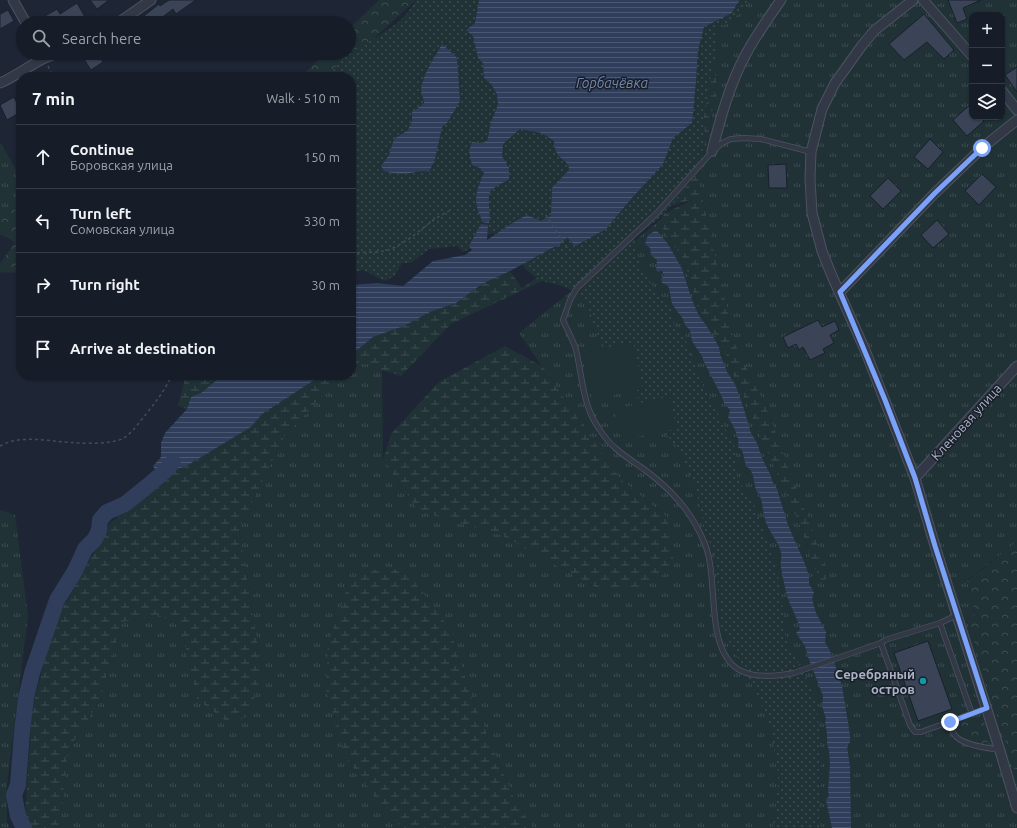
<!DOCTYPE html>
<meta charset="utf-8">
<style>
body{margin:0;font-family:Ubuntu,sans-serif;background:#1f2530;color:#f1f3f6}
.controls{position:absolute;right:12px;top:12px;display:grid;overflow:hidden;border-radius:8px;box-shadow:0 1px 3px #0004}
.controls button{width:36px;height:36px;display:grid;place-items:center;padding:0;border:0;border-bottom:1px solid #353a45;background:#161c28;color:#f1f3f6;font:20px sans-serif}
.stop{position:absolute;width:12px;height:12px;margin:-9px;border:3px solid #7ba2f9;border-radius:50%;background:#fff}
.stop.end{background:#7ba2f9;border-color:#fff;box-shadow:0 1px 4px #0008}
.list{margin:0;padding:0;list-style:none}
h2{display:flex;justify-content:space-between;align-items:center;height:52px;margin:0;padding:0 16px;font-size:17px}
h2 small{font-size:13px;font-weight:400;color:#9ea1a8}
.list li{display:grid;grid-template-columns:26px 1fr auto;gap:12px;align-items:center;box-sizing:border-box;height:64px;padding:0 16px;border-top:1px solid #353a45}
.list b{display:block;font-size:15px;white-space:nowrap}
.list p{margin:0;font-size:13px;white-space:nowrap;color:#9ea1a8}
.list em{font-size:13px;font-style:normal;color:#9ea1a8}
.icon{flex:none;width:22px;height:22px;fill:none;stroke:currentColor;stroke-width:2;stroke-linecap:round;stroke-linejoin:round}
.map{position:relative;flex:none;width:1017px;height:828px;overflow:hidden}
.search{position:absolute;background:#161c28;box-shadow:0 1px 3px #0004;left:16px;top:16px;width:340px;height:44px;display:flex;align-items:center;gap:10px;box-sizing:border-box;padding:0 14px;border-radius:22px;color:#9ea1a8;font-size:15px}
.panel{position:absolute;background:#161c28;box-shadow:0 1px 3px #0004;left:16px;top:72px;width:340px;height:308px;border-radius:16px}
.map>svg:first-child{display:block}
.grass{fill:url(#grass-tufts);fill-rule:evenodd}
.forest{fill:url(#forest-crowns)}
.wetland{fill:url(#wetland-marsh)}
.park{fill:url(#park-dots)}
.pitch{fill:#203236}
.water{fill:url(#water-rules)}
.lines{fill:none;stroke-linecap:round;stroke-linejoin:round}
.river{stroke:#303e5b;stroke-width:16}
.building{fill:#3a4456;stroke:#19202c}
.lane-casing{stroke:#4c5361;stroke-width:6}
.street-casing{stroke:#4c5361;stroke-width:11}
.path{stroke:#3e4f54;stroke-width:1.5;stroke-dasharray:3 3;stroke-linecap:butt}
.lane{stroke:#323846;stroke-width:4.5}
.street{stroke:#323846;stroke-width:9}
.route{stroke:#7ba2f9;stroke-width:5}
.culture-dot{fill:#0f9aa8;stroke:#181e2a;stroke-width:1.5}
.labels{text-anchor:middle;stroke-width:3;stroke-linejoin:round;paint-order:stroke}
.street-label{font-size:13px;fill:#abb3c3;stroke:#181e2a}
.poi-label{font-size:13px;font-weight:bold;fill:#abb3c3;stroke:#181e2a;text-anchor:end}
.water-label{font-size:14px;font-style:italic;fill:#7387ac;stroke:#181e2a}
</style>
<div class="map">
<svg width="1017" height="828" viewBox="0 0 1017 828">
<defs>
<pattern id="grass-tufts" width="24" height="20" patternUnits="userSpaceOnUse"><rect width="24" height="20" fill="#203236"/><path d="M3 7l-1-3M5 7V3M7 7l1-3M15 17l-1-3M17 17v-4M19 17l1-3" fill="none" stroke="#3e4d51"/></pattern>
<pattern id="forest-crowns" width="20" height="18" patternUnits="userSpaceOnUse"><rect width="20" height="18" fill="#203236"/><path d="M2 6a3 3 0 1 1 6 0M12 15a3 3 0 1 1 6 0" fill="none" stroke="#3e4d51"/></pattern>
<pattern id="wetland-marsh" width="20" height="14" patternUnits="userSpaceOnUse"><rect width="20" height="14" fill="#203236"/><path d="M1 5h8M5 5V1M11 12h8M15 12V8" fill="none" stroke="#3e4d51"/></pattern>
<pattern id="park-dots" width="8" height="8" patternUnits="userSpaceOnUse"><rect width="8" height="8" fill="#203236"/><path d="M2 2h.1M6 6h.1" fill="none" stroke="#3e4d51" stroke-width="1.8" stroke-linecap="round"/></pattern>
<pattern id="water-rules" width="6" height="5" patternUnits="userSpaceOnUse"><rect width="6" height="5" fill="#303e5b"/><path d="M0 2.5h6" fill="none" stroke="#4b5871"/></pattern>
</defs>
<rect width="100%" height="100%" fill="#1e2635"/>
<!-- grass -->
<path class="grass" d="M739,0H1017V542L967,580L975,616L967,620L1017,779V828H533L513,796L471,696L450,629L345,757L401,828H59L68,750L99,702L122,622L159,615L181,627L197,699L262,671L239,529L284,437L338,379L342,375H351V368L359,364L375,363L382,370L383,460L419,511L501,535L595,587L668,518L619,478L519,333L658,222L684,260L698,309L723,347L800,525L813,564L830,577L766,407L735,344L698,179L710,131L717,78L698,50ZM972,15H1002V117H972Z
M0,142L21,178V211L0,208Z
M0,510L15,515L28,616L7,784V821L10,828H0Z"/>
<!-- forest -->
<path class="forest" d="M379,0H416L331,77H301L325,53H349V29Z
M0,208L21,211V273L0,272V263L15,243L7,237L0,235Z
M1017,542V779L967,620L975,615L967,581Z
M966,720C985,721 986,719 990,739L985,745L979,743L971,736L967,740L960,735L958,726Z"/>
<!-- wetland -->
<path class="wetland" d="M698,50L717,78L710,131L698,179L735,344L766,407L830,577L821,581L813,564L800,525L756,426L723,347L698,309L684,260L658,222L665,213L694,199L645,213Z
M565,270L451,324L401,376L382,370L375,363L359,364L351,368V355L373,337L404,326L430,312L456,303L482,284L510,271L522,288L542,274Z
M505,346L543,367L619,478L668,518L674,567L640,590L595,587L501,535L419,511L383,460L391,434L439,382Z
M186,375H223L201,393L192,397L187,409L178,406Z
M322,375H342L284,437L239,529L262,671L249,716L230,724L197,699L181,627L159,615L122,622L99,702L68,750L59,828H31L25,814L32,710L54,624L110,523L175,470L188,465L251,427L262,414Z
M385,566L409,574L450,629L471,696L513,796L533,828H401L345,757L326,689L328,645L350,580Z"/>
<!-- park -->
<path class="park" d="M416,0H750L746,3L734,19L716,30L717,52L711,74L704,115L705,144L694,171L681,195L657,220L634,238L637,255L644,274L671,309L675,327L685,338L700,379L734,445L737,478L755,507L776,565L781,594L787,642L809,683L817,703L822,767L819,813L821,828H773L778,789V772L771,730L761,702L720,624L716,559L705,531L696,489L681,453L622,377L599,339L587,304L574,292L566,287L546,282L534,276L525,268L516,257L500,236L491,233L485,236L471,248L463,252L457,246L429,249L411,263H402L394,276L385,281L363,270L351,273V77H328C332,72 337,65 342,60C367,38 399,32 416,0Z"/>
<!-- pitch -->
<path class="pitch" d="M633,342L643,389L592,399L583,353Z
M670,396L676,429L621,440L614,410Z"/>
<!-- water -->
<path class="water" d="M479,0H739L732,13L704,27L698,50L696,81L692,123L673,138L663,164L631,199L606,229L575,246L567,237L560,244V247H554L510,271L482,284L456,303L430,312L404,326L373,337L351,355V285L377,283L403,286L433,261L465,255L472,250L469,246L481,224L488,225L487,240L514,222L527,215L541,221L551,216L552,188L569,170C569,163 565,162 560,157C556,154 554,146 554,141L542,133L520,129L503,144L502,156L509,168V179C504,183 494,186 490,192C487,196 491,215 489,223L482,222C481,216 478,212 477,207C474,194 479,185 484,173L480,168L472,165L469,151L472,142L479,143L487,142L491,122L498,105L497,94L491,84L484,78L483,63L478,58L473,36L466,30L475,23Z
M442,44L457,58L460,101L447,123L442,127L435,159L429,172C420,169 412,174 403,174C397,174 390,173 384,171L381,166L389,155L394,139L408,130L412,121V111L417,109L424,103C424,98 421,95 421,90C423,73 434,59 442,44Z
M655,231H657L668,244L682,269L692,300L699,316L706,325L719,347L720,354L727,372L735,384L743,406L751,433L758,445L761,456L770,474L773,483L777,489L788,525L805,564L809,576V584L814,592L812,599L816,613L826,632L825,642L831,653L842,686L850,735V742L847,746L850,767L851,828H832L826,800L829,796L828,790L830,765L829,751L827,743V733L825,722L826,719L822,706L823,696L808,657L805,646L796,633L800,629C797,616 789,605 786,592C784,584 783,576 781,568C780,563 782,558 781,552C779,543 771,534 767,525C763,516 763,503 759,493L757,492C753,483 755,471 746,466L742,450L738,447C740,436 733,426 728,417L730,410L724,403L722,397L703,360V358L692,341L690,330L685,325L683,319L672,304L669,288L667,285L662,283L661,279L664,276L662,270L658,272L656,270L657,260L651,255L650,248L645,244L648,235Z
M223,375H322L262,414L251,427L188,465L175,470L161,481L153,466L161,457V443L165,433L187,409L191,397L201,393Z"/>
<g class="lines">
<!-- river -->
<path class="river" d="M24,828L18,816L14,795L18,785L22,732L26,698L32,673L57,600L75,571L85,549L95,539L99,530L100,520L107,512L125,504L145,488L164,472L173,462"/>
</g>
<!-- building -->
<path class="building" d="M90,0H109L97,9Z
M169,0H196L176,14L173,9L155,23H135L159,4L160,6Z
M948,0H981L963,8L967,19L957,23Z
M77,3L85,17L75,23H49L45,16L57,9L60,14Z
M8,10L14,21L0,29V14Z
M924,14L954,50L944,59L927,42L904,60L889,44Z
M80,53H97L103,62L91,70Z
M1017,67V92L1005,75Z
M14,97L21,112L7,120L0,105Z
M972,103V117H981L984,121L967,136L953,120Z
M930,139L943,152L928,169L914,157Z
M786,164L787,188H769L768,165Z
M982,174L996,187L979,205L965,191Z
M888,178L901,191L883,209L870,196Z
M937,220L949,234L933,248L921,235Z
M818,320L822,327L835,321L839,330L830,335L834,343L823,349L825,353L810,360L803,347L799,350L796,344L788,348L783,337Z
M928,641L952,709L918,721L894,653Z"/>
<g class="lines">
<!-- lane casing -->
<g class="lane-casing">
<path id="lane" d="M811,152L761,139L744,138L731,139L722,143L710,154L657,213L577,288L570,300L563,320C567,330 573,339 576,350C583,379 582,405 600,430C612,449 627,457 645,470C672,490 692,512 705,544C718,578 707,633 729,661C743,680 773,677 794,673L881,643
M957,615L940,623L885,640L881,643L910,725L915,732H921L987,708
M940,623L972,714
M950,722C951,726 952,730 954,734C960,745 988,748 999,750"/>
</g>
<!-- street casing -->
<g class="street-casing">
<path id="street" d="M13,0L26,23
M913,0L875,30L863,44L835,83L822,109L811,152L810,179L812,213L822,251L832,276L865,350L915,478L935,546L1000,751L1017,808
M923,0L972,56
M118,23L151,0
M0,83C21,74 36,59 58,53
M1002,91L1017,110
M712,151C720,120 730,83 746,54C756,35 769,17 781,0
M840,292L935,193L982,148L1017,120
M915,478L1017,366"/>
</g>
<!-- path -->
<path class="path" d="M48,66L53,77
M546,215L567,248
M351,253C363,252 376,253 388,250C411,242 427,221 449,211
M0,446C16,437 36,439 54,441C70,443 110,446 124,438C133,432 140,421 147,413C157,400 165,390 172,375"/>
<!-- lane -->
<use href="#lane" class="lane"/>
<!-- street -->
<use href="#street" class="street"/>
</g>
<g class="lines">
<!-- route -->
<path class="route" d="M950,722L987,708L935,546L915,478L885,400L840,292L935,193L982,148"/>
</g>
<!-- markers -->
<circle class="culture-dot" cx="923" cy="681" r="4"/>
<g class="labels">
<!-- street labels -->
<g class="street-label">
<text transform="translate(966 422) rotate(-48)" y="5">Кленовая улица</text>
</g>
<!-- poi labels -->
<g class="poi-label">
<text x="915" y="679">Серебряный<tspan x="915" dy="15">остров</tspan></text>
</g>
<!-- water labels -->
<g class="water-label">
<text x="612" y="88">Горбачёвка</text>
</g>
</g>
</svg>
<div class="controls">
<button>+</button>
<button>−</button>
<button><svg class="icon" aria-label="layers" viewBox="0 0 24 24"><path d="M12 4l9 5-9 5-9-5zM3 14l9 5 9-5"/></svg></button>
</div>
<div class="stop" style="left:982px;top:148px"></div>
<div class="stop end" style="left:950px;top:722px"></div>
<div class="search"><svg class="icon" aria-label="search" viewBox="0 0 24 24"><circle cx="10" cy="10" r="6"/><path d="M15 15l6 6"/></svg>Search here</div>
<section class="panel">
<h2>7 min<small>Walk · 510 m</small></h2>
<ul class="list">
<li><svg class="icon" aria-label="ahead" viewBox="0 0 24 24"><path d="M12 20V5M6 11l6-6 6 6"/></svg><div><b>Continue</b><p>Боровская улица</p></div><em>150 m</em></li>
<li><svg class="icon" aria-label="left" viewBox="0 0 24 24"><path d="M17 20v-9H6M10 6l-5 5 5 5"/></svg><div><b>Turn left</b><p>Сомовская улица</p></div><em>330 m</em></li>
<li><svg class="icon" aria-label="right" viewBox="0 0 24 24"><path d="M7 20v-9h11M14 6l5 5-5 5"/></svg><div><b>Turn right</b></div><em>30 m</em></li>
<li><svg class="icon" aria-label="arrive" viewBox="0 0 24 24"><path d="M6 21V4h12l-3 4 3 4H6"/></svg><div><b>Arrive at destination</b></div></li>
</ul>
</section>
</div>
